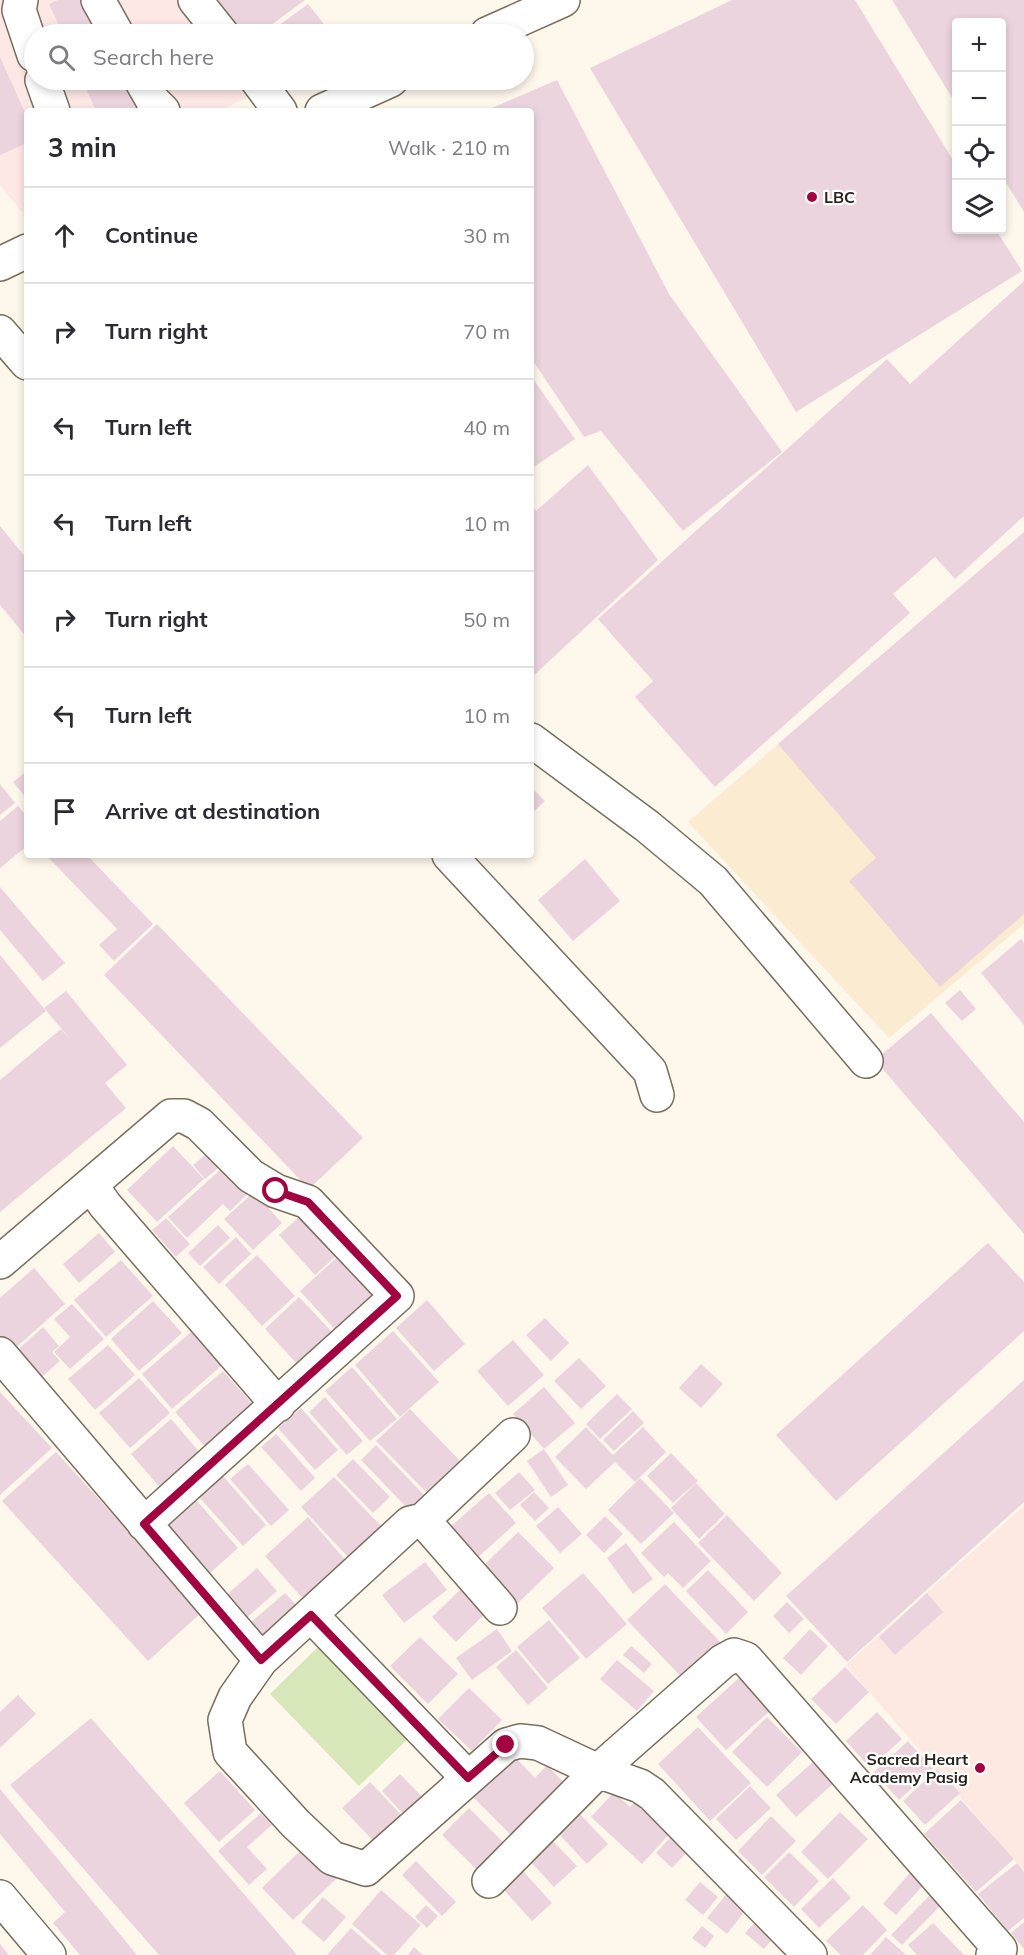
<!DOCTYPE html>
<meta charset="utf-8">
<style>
body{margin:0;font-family:Mulish,sans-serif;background:#f7f7f7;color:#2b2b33}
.controls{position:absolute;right:18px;top:18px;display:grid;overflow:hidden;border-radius:6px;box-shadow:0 3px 9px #0003}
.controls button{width:54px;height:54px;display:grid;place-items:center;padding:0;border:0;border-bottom:2px solid #e1e1e2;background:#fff;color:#2b2b33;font:30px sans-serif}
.stop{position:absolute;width:18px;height:18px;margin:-14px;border:4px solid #a10440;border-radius:50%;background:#fff}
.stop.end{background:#a10440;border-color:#fff;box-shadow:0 2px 6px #0008}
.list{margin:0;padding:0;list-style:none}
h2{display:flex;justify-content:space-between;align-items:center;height:78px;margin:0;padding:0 24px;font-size:26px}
h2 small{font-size:20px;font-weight:400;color:#7c7c81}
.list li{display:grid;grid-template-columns:39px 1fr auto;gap:18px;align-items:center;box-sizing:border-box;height:96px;padding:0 24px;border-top:2px solid #e1e1e2}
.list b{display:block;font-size:22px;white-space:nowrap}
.list em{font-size:20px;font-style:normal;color:#7c7c81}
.icon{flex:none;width:33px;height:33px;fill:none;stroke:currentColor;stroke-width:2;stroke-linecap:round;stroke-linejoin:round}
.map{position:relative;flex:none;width:1024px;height:1955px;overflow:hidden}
.search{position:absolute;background:#fff;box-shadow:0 3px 9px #0003;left:24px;top:24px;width:510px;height:66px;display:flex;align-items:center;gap:15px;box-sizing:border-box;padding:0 21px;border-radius:33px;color:#7c7c81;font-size:22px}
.panel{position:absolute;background:#fff;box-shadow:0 3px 9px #0003;left:24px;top:108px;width:510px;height:750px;border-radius:6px}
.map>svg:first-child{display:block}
.commercial{fill:#fee8e6}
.built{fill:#fbebd1}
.education{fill:#fde9e1}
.green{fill:#d7e7ba}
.building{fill:#ebd4dd}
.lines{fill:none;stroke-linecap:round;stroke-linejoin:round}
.minor-casing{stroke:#786e5d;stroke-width:36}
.major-casing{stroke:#786e5d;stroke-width:36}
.minor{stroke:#fff;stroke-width:33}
.major{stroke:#fff;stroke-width:33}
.route{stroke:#a10440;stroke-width:8}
.poi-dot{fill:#a10440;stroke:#fff;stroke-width:2}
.labels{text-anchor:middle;stroke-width:4.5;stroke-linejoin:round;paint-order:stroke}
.poi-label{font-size:16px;font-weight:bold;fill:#27221b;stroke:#fff;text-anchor:start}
</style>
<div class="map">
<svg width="1024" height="1955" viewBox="0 0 1024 1955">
<rect width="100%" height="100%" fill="#fef7eb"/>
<!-- commercial -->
<path class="commercial" d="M0,0H178L205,34H34V80H241L253,94L220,111H27V209L22,212L0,185Z"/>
<!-- built -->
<path class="built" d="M1024,532V924L889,1038L688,822Z"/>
<!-- education -->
<path class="education" d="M1024,1506V1871L846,1665Z"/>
<!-- green -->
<path class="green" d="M324,1641L414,1733L359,1786L270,1694Z"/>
<!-- building -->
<path class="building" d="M58,0H92L107,34H63L49,4Z
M210,0H305L259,34H236Z
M732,0H855L956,165V230H996L1022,271L796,412L590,68Z
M892,0H1024V212L1002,176V22H956V104Z
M308,4L332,34H267Z
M0,57L27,117V143L0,155Z
M82,80H127L141,111H96Z
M557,80L669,294L782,452L683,531L601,431L584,437L531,358V111H485Z
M1024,281V516L955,579L935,557L893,594L910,613L715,787L635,697L653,681L598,619L887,359L910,384Z
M531,376L575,439L531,469Z
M588,465L658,560L531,678V504L536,511Z
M0,526L27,559V638L0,605Z
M1024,532V914L940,987L849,881L876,858L778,744Z
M27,771V799L13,782Z
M0,784L15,803L0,815Z
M531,787L545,801L531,814Z
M18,806L27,816V846L0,868V821Z
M46,855H87L153,924L114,961L99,945L117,929Z
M585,859L620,901L573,941L538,900Z
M0,887L65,963L43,981L0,930Z
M157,924L363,1138L309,1189L104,975Z
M1021,939L1024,943V1025L981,973Z
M0,955L46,1011L0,1048Z
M960,990L976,1009L962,1021L945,1003Z
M66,991L127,1065L105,1083L126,1108L0,1212V1080L61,1029L72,1041L44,1008Z
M931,1013L1024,1122V1234L875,1060Z
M173,1146L204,1179L157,1222L127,1190Z
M212,1149L224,1163L205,1179L193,1165Z
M230,1161L254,1188L230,1211L223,1204L187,1238L168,1217Z
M254,1192L282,1223L253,1250L224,1219Z
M299,1217L336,1256L315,1275L279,1235Z
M166,1218L190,1244L176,1257L152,1230Z
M218,1225L230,1238L200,1266L188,1253Z
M99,1233L115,1252L79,1283L63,1264Z
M236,1237L251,1254L219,1284L203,1267Z
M988,1243L1024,1282V1331L836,1501L776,1435Z
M345,1250L385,1294L340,1335L300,1291Z
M257,1255L295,1296L262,1326L225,1285Z
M121,1260L153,1296L106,1337L74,1300Z
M34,1268L65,1304L12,1351L0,1337V1298Z
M299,1297L333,1333L298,1365L265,1329Z
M427,1300L465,1344L434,1371L396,1328Z
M153,1301L182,1333L139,1371L111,1339Z
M72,1304L104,1339L70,1369L54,1352L70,1337L54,1319Z
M545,1318L569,1343L551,1361L526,1335Z
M43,1327L59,1346L52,1352L60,1361L37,1381L13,1354Z
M393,1331L439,1382L400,1417L355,1365Z
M191,1332L221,1366L172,1409L142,1374Z
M513,1340L544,1375L508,1406L477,1371Z
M108,1345L135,1375L95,1410L68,1379Z
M579,1358L606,1386L581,1409L554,1381Z
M701,1364L723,1384L701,1408L679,1388Z
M352,1367L397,1419L370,1441L325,1391Z
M223,1371L255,1407L207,1449L175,1412Z
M139,1378L170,1413L130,1448L99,1413Z
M1024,1380V1502L847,1662L786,1596Z
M544,1387L575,1423L544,1449L513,1414Z
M0,1392L52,1448L0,1495Z
M617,1394L632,1409L600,1439L586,1424Z
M325,1397L363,1441L347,1455L309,1412Z
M301,1408L338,1450L315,1470L278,1428Z
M410,1409L462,1463L429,1495L376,1441Z
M633,1411L644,1423L614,1451L603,1440Z
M171,1419L202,1455L162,1490L131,1454Z
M586,1427L613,1455L643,1427L666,1452L635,1482L615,1462L586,1489L555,1457Z
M276,1434L315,1478L301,1491L261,1447Z
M376,1445L425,1496L410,1511L361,1460Z
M544,1449L568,1485L551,1497L527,1461Z
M56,1452L202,1612L148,1661L2,1501Z
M671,1453L698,1481L673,1503L647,1476Z
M353,1459L390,1497L373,1513L336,1475Z
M248,1464L289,1510L271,1526L230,1479Z
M519,1472L535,1490L510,1510L495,1493Z
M222,1475L266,1525L243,1546L198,1496Z
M334,1477L381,1526L348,1557L301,1507Z
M640,1478L674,1513L641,1544L608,1510Z
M696,1483L725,1514L699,1539L671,1508Z
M534,1492L549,1508L535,1521L520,1505Z
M489,1493L516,1523L476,1559L449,1528Z
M197,1501L238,1548L210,1573L169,1526Z
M558,1507L582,1534L560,1553L536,1526Z
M727,1515L782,1573L754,1601L698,1543Z
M605,1516L623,1534L604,1553L586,1535Z
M308,1517L348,1563L305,1601L265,1556Z
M674,1522L711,1561L683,1588L668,1573L664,1577L641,1553Z
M518,1532L554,1568L515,1606L480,1569Z
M626,1543L653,1579L633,1594L607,1558Z
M425,1562L447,1590L404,1623L382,1595Z
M257,1568L277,1591L242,1622L222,1599Z
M708,1570L748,1612L726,1634L686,1591Z
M583,1573L627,1624L586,1659L542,1608Z
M665,1584L724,1646L686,1682L627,1620Z
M464,1586L489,1610L456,1642L432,1617Z
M285,1593L300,1609L265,1640L250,1623Z
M927,1593L943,1612L895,1655L879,1637Z
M787,1602L804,1619L789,1633L773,1616Z
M549,1620L580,1658L548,1684L517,1647Z
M497,1629L512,1651L472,1680L456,1658Z
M810,1629L828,1646L801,1675L783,1658Z
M420,1637L458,1674L428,1704L390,1666Z
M631,1646L652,1664L644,1673L623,1655Z
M516,1650L548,1688L528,1705L496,1667Z
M617,1660L654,1691L637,1711L600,1679Z
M845,1667L869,1692L836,1724L811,1699Z
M740,1677L770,1711L726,1750L696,1717Z
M469,1688L502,1720L472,1751L438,1719Z
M18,1695L36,1714L0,1748V1712Z
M877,1712L902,1739L870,1768L846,1741Z
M767,1717L802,1752L767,1787L732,1752Z
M91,1718L297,1955H159L10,1785Z
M698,1727L751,1783L710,1821L658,1764Z
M908,1741L933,1769L899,1800L874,1772Z
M514,1756L535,1778L547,1765L569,1788L516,1840L472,1796Z
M814,1761L834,1783L796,1817L776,1795Z
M937,1769L960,1793L925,1825L903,1801Z
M220,1771L255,1810L219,1842L184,1803Z
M400,1774L423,1798L405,1816L382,1791Z
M370,1782L406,1820L379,1847L342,1808Z
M750,1786L771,1808L736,1840L716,1819Z
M0,1789L137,1955H80L53,1923L65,1912L0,1834Z
M614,1792L630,1807L640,1796L675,1828L642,1864L591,1817Z
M961,1800L1014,1859L976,1892L924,1834Z
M469,1808L509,1848L481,1874L442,1835Z
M840,1812L868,1839L828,1879L801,1852Z
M261,1813L272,1825L247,1847L267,1869L249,1885L218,1851Z
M579,1813L608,1844L587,1864L558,1833Z
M771,1816L796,1841L762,1875L738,1851Z
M677,1830L693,1846L672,1868L656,1853Z
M551,1839L577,1866L554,1887L529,1860Z
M306,1845L338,1877L293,1920L262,1888Z
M789,1852L819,1881L794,1907L764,1877Z
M416,1861L456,1902L442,1916L402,1875Z
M1017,1863L1024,1872V1918L1008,1931L978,1894Z
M914,1868L927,1881L896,1915L883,1904Z
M523,1871L552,1903L532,1921L503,1889Z
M833,1878L851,1898L819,1928L801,1909Z
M700,1882L718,1897L703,1915L685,1900Z
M381,1890L421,1925L394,1955H387L352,1924Z
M729,1891L749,1906L727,1934L707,1918Z
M930,1895L941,1905L902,1945L891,1935Z
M323,1897L346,1917L324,1942L301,1922Z
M426,1905L438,1916L427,1928L415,1917Z
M863,1905L887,1930L863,1955H841L826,1941Z
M756,1921L774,1937L764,1949L745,1933Z
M1024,1922V1949L1011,1933Z
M933,1923L964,1955H917L908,1945Z
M702,1926L714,1936L705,1948L692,1938Z
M351,1928L382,1955H327Z
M886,1937L906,1955H870Z
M0,1944L9,1955H0Z
M414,1947L423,1955H408Z"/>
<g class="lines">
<!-- minor casing -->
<g class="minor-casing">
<path id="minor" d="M21,0L19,10L34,55
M98,0L117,34
M195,0L222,34
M42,80L53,111
M141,80L153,101L163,111
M257,80L280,111
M0,332L27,363
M531,740L647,826L713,881L866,1061
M449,855L650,1071L657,1095
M91,1185L105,1205L278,1405
M0,1262L171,1116H184L199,1124L251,1176L276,1191L308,1202L397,1296L144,1524
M0,1354L261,1660
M513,1435L423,1520L410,1523L261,1660L235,1697L225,1720L230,1752L295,1823L332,1858L366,1869L506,1745L520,1741L538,1743L598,1771L640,1786L652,1794L810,1955
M423,1520L500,1608
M311,1615L468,1778
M489,1881L598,1771L723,1661L734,1655L746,1659L1000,1949L993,1955
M0,1897L49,1955"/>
</g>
<!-- major casing -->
<g class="major-casing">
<path id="major" d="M487,34L563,0
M322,111L391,80
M0,264L27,251"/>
</g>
<!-- minor -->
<use href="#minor" class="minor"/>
<!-- major -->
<use href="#major" class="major"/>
</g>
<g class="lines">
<!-- route -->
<path class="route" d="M276,1191L308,1202L397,1296L144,1524L261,1660L311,1615L468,1778L506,1745"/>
</g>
<!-- markers -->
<g class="poi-dot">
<circle cx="812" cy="197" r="6"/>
<circle cx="980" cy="1768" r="6"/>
</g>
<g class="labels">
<!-- poi labels -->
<g class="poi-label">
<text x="824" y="203">LBC</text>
<text x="968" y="1765" text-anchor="end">Sacred Heart<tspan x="968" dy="18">Academy Pasig</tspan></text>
</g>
</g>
</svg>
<div class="controls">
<button>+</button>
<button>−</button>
<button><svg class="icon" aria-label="locate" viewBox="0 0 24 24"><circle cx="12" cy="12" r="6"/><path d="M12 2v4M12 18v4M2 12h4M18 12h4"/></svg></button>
<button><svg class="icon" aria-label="layers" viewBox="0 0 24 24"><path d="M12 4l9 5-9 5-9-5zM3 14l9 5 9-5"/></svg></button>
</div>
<div class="stop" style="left:276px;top:1191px"></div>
<div class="stop end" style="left:506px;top:1745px"></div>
<div class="search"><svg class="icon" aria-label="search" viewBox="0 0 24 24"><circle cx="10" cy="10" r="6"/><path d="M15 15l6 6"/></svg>Search here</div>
<section class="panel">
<h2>3 min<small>Walk · 210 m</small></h2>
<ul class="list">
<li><svg class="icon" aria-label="ahead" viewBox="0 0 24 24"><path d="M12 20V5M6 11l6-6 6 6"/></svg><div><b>Continue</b></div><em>30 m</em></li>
<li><svg class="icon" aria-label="right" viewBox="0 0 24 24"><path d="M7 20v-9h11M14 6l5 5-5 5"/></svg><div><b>Turn right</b></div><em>70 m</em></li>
<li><svg class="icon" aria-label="left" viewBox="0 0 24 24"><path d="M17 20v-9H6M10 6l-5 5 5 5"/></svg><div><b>Turn left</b></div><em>40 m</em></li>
<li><svg class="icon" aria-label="left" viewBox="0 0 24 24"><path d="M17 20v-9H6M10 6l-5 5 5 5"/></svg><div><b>Turn left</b></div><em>10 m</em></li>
<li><svg class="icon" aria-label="right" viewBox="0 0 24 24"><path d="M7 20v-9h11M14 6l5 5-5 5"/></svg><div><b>Turn right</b></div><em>50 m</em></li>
<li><svg class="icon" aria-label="left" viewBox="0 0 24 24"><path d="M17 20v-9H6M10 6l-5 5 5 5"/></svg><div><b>Turn left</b></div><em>10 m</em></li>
<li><svg class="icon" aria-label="arrive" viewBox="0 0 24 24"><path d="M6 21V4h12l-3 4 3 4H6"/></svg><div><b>Arrive at destination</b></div></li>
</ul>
</section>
</div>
